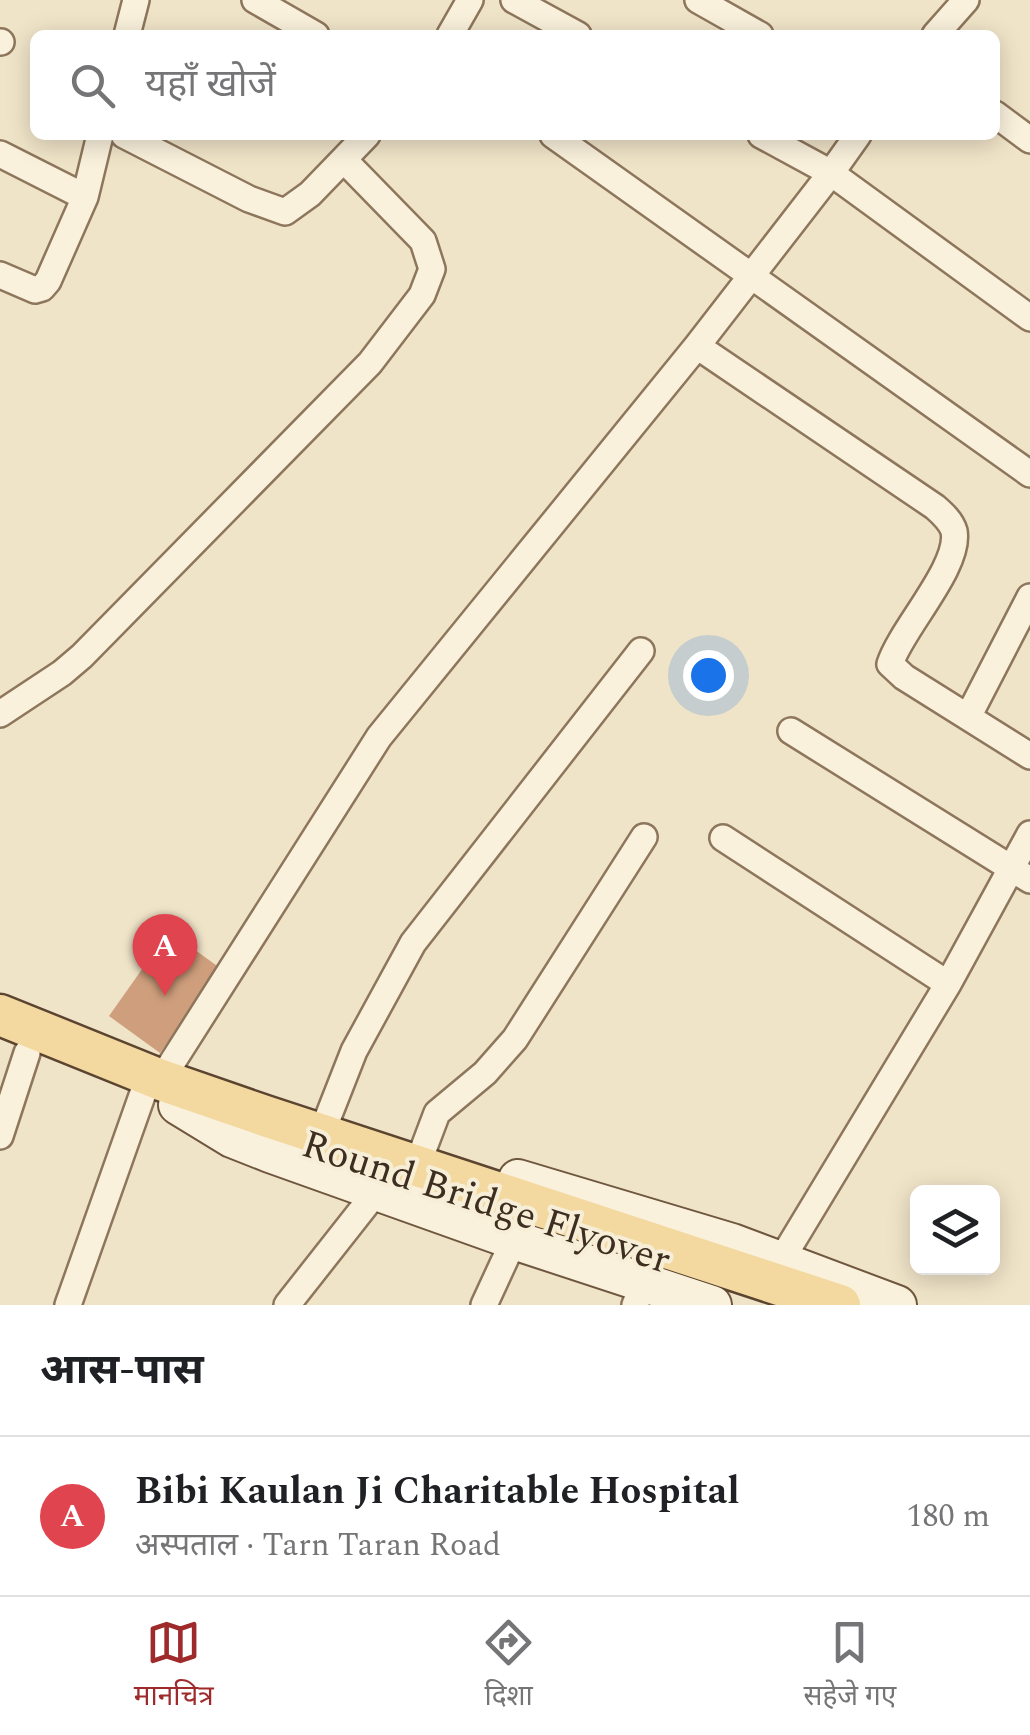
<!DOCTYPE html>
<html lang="hi">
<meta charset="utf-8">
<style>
body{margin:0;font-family:Spectral,"Noto Sans Devanagari",serif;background:#f6f6f6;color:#202124}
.controls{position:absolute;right:30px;bottom:30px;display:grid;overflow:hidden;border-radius:15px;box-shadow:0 5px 25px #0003}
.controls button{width:90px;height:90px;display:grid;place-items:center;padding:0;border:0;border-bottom:2px solid #e0e0e0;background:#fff;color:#202124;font:50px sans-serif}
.you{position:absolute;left:708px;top:675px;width:35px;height:35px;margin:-25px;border:8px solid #fff;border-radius:50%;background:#1a73e8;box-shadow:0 0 0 15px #1a73e833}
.badge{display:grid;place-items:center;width:65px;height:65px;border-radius:50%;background:#9e2a2b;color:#fff;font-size:32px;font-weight:700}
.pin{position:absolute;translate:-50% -82px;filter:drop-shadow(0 2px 5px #0008)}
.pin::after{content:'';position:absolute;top:52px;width:35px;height:30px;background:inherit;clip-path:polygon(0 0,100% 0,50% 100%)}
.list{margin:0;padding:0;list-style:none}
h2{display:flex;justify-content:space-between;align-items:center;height:130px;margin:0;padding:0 40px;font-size:42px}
h2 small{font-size:32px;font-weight:400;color:#757577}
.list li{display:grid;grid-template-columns:65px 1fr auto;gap:30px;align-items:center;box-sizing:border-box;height:160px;padding:0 40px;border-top:2px solid #e0e0e0}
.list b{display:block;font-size:38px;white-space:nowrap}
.list p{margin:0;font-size:32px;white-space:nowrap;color:#757577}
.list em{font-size:32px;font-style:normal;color:#757577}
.icon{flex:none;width:55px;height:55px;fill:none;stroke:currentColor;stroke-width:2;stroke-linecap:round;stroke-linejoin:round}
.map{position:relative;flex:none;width:1030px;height:1305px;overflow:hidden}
.search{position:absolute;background:#fff;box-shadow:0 5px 25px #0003;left:30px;right:30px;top:30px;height:110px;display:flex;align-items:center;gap:25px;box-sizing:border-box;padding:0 35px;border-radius:15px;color:#757577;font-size:38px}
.sheet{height:290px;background:#fff}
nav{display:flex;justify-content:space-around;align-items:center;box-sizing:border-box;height:140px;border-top:2px solid #e0e0e0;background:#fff;font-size:28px;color:#757577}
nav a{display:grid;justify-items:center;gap:5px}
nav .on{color:#9e2a2b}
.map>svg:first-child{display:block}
.building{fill:#cf9f7d}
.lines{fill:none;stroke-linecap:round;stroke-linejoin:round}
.street-casing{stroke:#8d765c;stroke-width:30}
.secondary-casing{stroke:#6f573f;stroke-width:42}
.primary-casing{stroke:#5b4430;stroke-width:45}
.street{stroke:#faf1dc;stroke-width:25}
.secondary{stroke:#faf1dc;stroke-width:38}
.primary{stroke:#f3d9a0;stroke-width:40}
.labels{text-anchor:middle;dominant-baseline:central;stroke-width:8;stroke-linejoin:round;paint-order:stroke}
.street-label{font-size:40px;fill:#3d2e20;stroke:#f7eed8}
</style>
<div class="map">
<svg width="1030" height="1305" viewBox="0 0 1030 1305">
<rect width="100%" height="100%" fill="#f0e4c8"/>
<path class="building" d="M169,931L220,968L160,1053L109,1016Z"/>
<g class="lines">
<g class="street-casing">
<path id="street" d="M255,0L316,35
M514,0L578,35
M698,0L760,35
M127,35L136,0
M450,35L470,0
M935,35L966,0
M0,42H1
M995,114L1030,140
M124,135L249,199L285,212L310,194L367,135
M553,135L1030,474
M761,135L831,173L858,135
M0,154L85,197
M0,275L35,290L42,288L48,281L85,197L100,135
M697,346L831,173L1030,318
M0,714L62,673L82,656L370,363L422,295L432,269L423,241L344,160
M968,717L1030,597
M791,731L1030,880
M723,838L948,984
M161,1080L379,737L697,346L935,507C943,514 951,521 954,531C961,566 901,629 890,664L904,677L1030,756
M321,1135L354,1051L413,943L641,651
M0,1136L27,1053
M423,1150L437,1113L485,1073L515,1039L644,837
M780,1262L948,984L1030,834
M68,1305L143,1093
M287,1305L376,1192
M484,1305L514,1240
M635,1305L644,1282"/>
</g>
<g class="secondary-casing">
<path id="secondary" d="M178,1105L232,1138L270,1153L514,1240L712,1305
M518,1179L732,1243L897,1305"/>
</g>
<g class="primary-casing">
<path id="primary" d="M0,1015L161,1080L265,1116L840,1305"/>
</g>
<use href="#street" class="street"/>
<use href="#secondary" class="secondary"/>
<use href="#primary" class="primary"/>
</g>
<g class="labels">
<g class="street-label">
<text transform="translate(486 1203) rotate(18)">Round Bridge Flyover</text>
</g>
</g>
</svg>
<div class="controls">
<button><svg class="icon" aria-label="layers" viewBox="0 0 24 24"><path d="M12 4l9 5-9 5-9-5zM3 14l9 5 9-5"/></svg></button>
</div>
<div class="you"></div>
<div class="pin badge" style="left:165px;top:996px;background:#e0444e">A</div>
<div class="search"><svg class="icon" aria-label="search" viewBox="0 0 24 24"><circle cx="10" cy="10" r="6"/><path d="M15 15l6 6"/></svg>यहाँ खोजें</div>
</div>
<section class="sheet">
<h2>आस-पास<small></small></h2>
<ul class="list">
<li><span class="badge" style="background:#e0444e">A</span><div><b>Bibi Kaulan Ji Charitable Hospital</b><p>अस्पताल · Tarn Taran Road</p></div><em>180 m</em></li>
</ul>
</section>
<nav>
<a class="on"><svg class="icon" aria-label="map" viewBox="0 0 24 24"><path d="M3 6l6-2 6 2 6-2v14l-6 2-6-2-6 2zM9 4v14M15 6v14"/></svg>मानचित्र</a>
<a><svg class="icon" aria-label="directions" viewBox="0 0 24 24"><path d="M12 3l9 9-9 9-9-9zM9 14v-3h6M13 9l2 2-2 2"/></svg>दिशा</a>
<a><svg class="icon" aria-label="saved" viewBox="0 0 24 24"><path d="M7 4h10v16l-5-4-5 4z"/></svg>सहेजे गए</a>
</nav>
